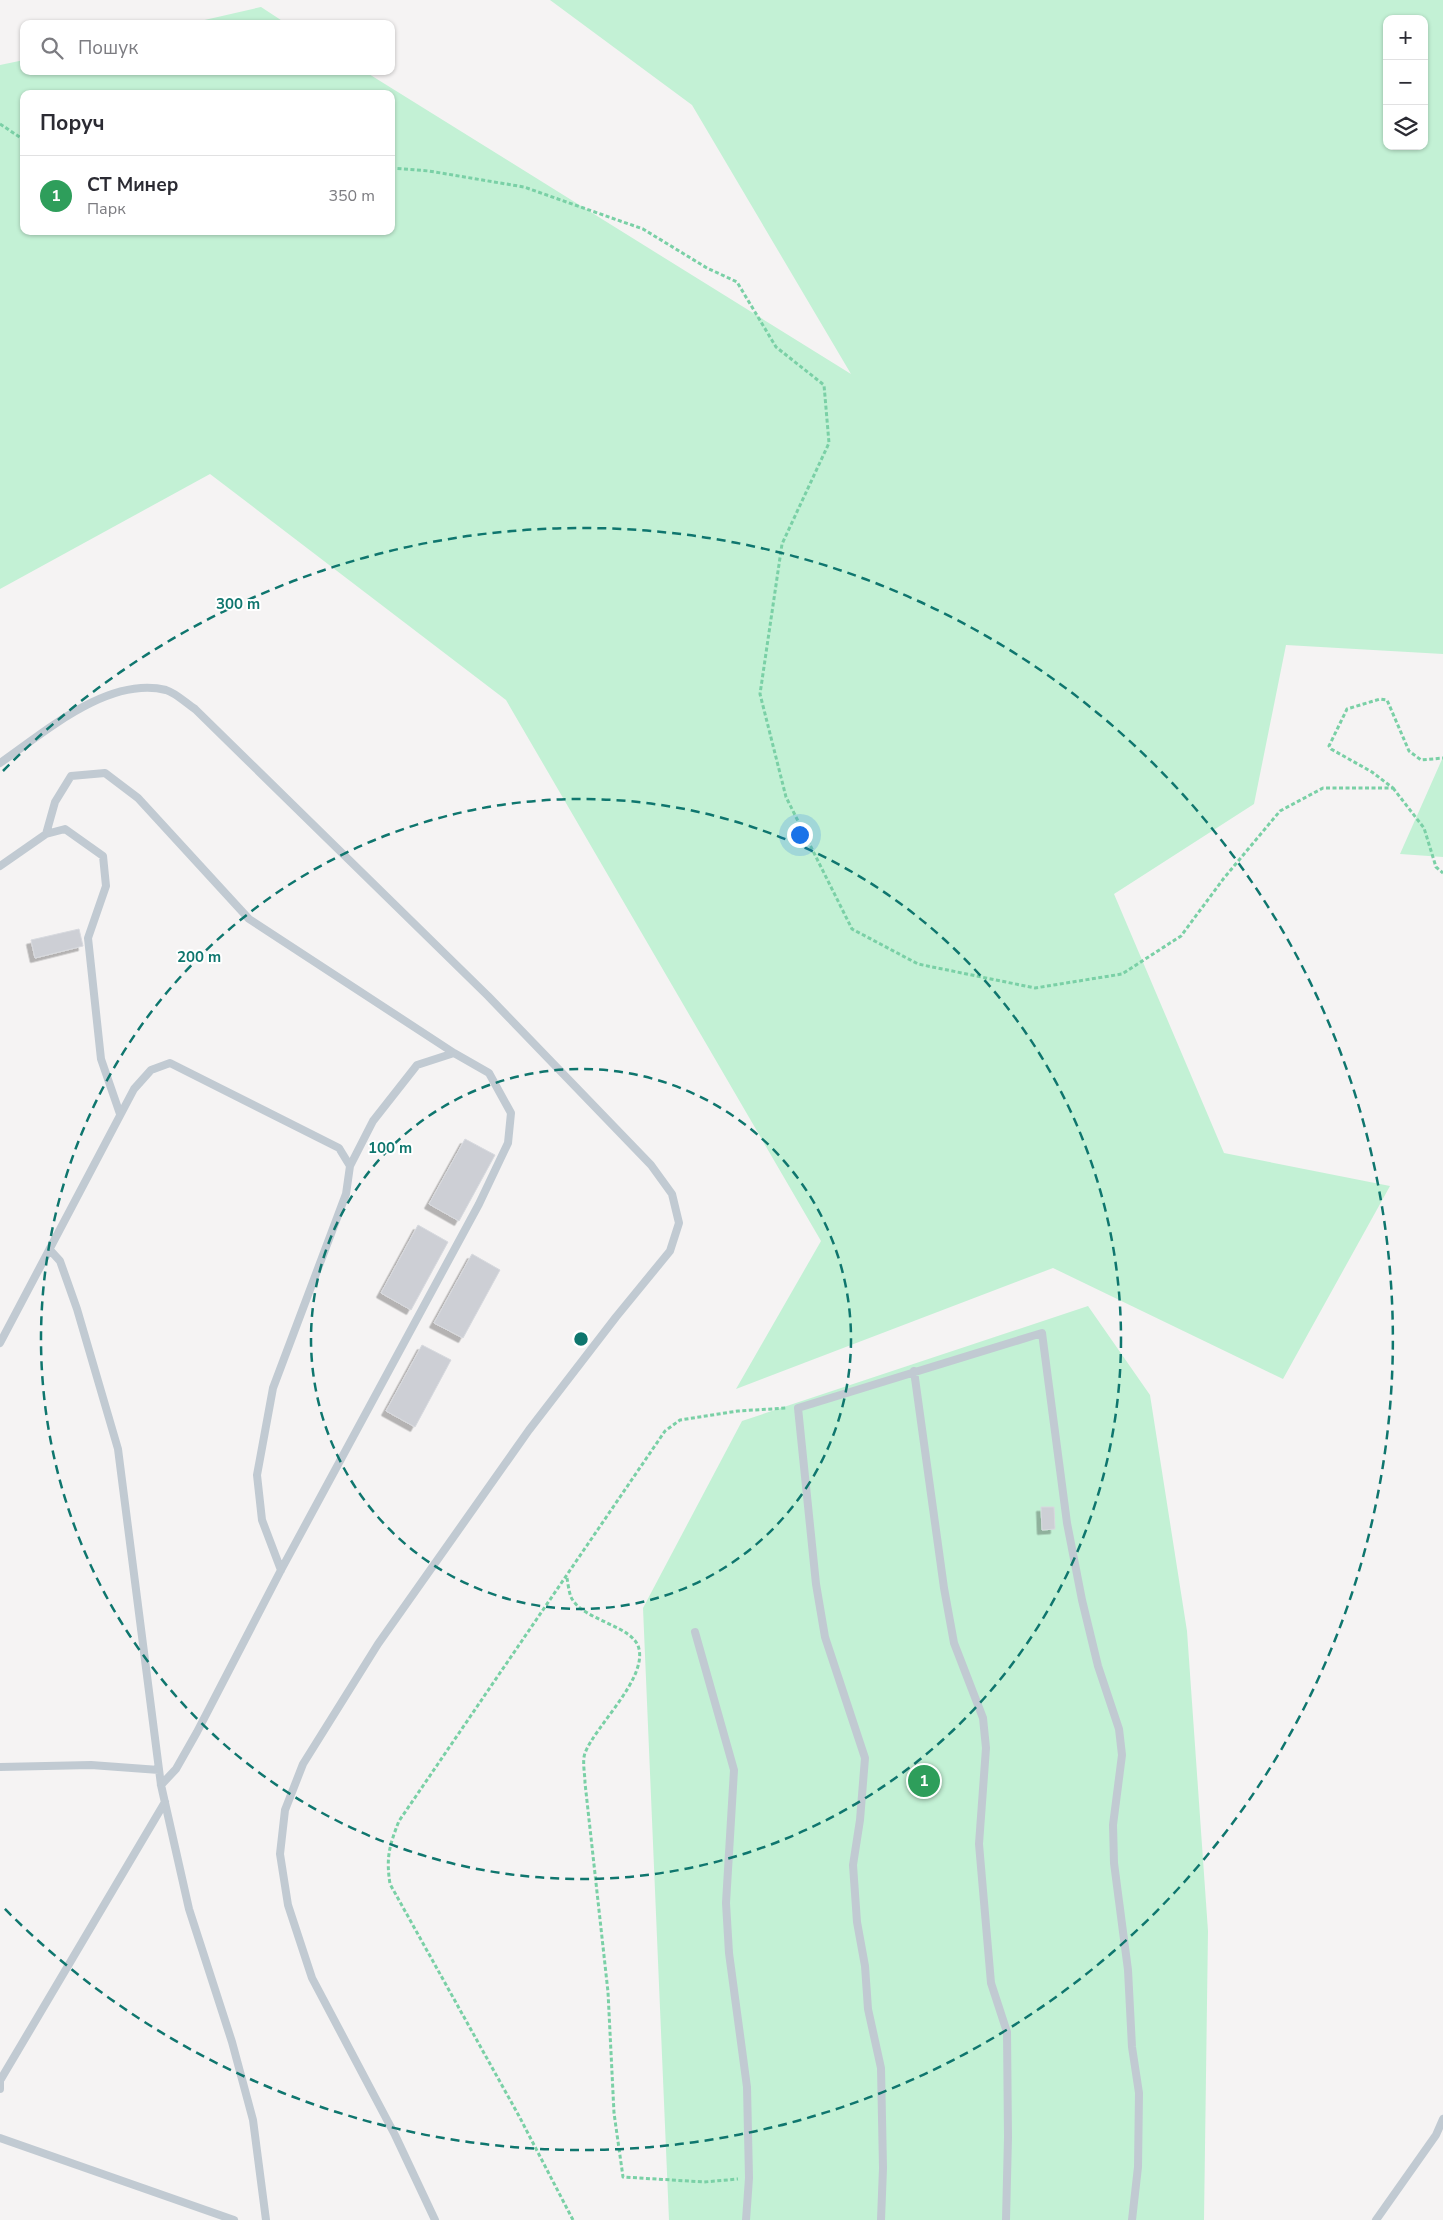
<!DOCTYPE html>
<html lang="uk">
<meta charset="utf-8">
<style>
body{margin:0;font-family:"Nunito Sans",sans-serif;background:#f7f7f7;color:#2b2b33}
.controls{position:absolute;right:15px;top:15px;display:grid;overflow:hidden;border-radius:10px;box-shadow:0 1px 4px #0004}
.controls button{width:45px;height:45px;display:grid;place-items:center;padding:0;border:0;border-bottom:1px solid #e1e1e2;background:#fff;color:#2b2b33;font:25px sans-serif}
.you{position:absolute;left:799px;top:834px;width:18px;height:18px;margin:-12px;border:4px solid #fff;border-radius:50%;background:#1a73e8;box-shadow:0 0 0 8px #1a73e833}
.badge{display:grid;place-items:center;width:32px;height:32px;border-radius:50%;background:#111827;color:#fff;font-size:16px;font-weight:700}
.pin{position:absolute;translate:-50% -50%;border:2px solid #fff;box-shadow:0 1px 5px #0006}
.list{margin:0;padding:0;list-style:none}
h2{display:flex;justify-content:space-between;align-items:center;height:65px;margin:0;padding:0 20px;font-size:21px}
h2 small{font-size:16px;font-weight:400;color:#7c7c81}
.list li{display:grid;grid-template-columns:32px 1fr auto;gap:15px;align-items:center;box-sizing:border-box;height:80px;padding:0 20px;border-top:1px solid #e1e1e2}
.list b{display:block;font-size:19px;white-space:nowrap}
.list p{margin:0;font-size:16px;white-space:nowrap;color:#7c7c81}
.list em{font-size:16px;font-style:normal;color:#7c7c81}
.icon{flex:none;width:28px;height:28px;fill:none;stroke:currentColor;stroke-width:2;stroke-linecap:round;stroke-linejoin:round}
.map{position:relative;flex:none;width:1443px;height:2220px;overflow:hidden}
.search{position:absolute;background:#fff;box-shadow:0 1px 4px #0004;left:20px;top:20px;width:375px;height:55px;display:flex;align-items:center;gap:12px;box-sizing:border-box;padding:0 18px;border-radius:10px;color:#7c7c81;font-size:19px}
.panel{position:absolute;background:#fff;box-shadow:0 1px 4px #0004;left:20px;top:90px;width:375px;height:145px;border-radius:10px}
.map>svg:first-child{display:block}
.green{fill:#c3f1d5;fill-rule:evenodd}
.building{fill:#cdcfd5;stroke:#d7d9de;filter:url(#shadow)}
.lines{fill:none;stroke-linecap:round;stroke-linejoin:round}
.path{stroke:#7ad0a6;stroke-width:3;stroke-dasharray:4 2.5;stroke-linecap:butt}
.service{stroke:#c1cad2;stroke-width:8}
.ring{fill:none;stroke:#0f766e;stroke-width:2.5;stroke-dasharray:9 6}
.centre{fill:#0f766e;stroke:#fff;stroke-width:2.5}
.ring-label{font-size:15px;text-anchor:middle;font-weight:bold;fill:#0f766e;stroke:#fff;stroke-width:4;stroke-linejoin:round;paint-order:stroke}
</style>
<div class="map">
<svg width="1443" height="2220" viewBox="0 0 1443 2220">
<defs>
<filter id="shadow"><feDropShadow dx="-4.5" dy="4.5" stdDeviation="0" flood-color="#0004"/></filter>
</defs>
<rect width="100%" height="100%" fill="#f5f3f3"/>
<path class="green" d="M550,0H1443V654L1286,645L1254,804L1114,894L1224,1153L1390,1186L1283,1379L1053,1268L736,1389L821,1241L506,700L210,474L0,589V65L24,60V71H364L851,374L692,105ZM1387,19H1424V146H1387ZM24,94H391V231H24Z
M261,7L287,24H187Z
M1443,757V857L1400,854Z
M1088,1306L1150,1395L1187,1631L1208,1931L1204,2220H669L643,1608L742,1421Z"/>
<path class="building" d="M79,929L83,946L35,958L31,940Z
M465,1139L495,1155L459,1221L429,1204Z
M418,1225L448,1242L411,1310L381,1293Z
M472,1254L500,1270L463,1338L434,1323Z
M422,1345L451,1360L415,1427L386,1411Z
M1041,1507H1054L1055,1529L1042,1530Z"/>
<g class="lines">
<path class="path" d="M0,124L24,140
M391,168L429,171L524,187L643,229L707,268L737,282L776,347L824,385L829,443L782,544L760,694L786,797L852,929L918,964L1035,988L1122,974L1181,936L1224,878L1280,811L1323,788H1393L1372,772L1331,749L1329,746L1347,709L1380,699L1387,700L1409,751L1421,760L1443,758
M1393,788L1424,828L1436,867L1443,873
M567,1578C568,1584 569,1592 571,1597C582,1621 634,1625 639,1649C646,1680 596,1725 585,1753C582,1761 585,1774 585,1783L608,1992L614,2113L623,2177L704,2182L738,2179
M573,2220L519,2116L390,1884C386,1858 389,1846 399,1821L665,1431L680,1420L738,1411L787,1408"/>
<path class="service" d="M0,763C45,732 108,676 166,690C176,693 187,704 195,709L488,996L651,1165L672,1194L679,1223L670,1251L616,1317L529,1430L378,1644L303,1764L285,1810L280,1854L288,1905L312,1978L395,2135L435,2220
M46,834L55,802L71,776L105,773L138,798L249,919L454,1053
M0,866L46,834L65,829L103,856L106,886L88,938L101,1059L120,1114
M50,1250L60,1261L77,1309L118,1449L161,1785L189,1909L232,2042L253,2120L266,2220
M0,1343L134,1089L151,1070L170,1063L339,1148L350,1166L346,1194L273,1388L257,1475L262,1520L281,1570
M914,1371L944,1588L954,1643L983,1718L986,1748L979,1844L991,1983L1007,2032L1008,2137L1006,2220
M695,1632L734,1770L726,1903L729,1953L747,2087L749,2178L746,2220
M0,1767L91,1765L159,1770
M161,1785L176,1769L197,1732L281,1570L479,1204L508,1143L511,1113L489,1073L454,1053L417,1065L373,1121L350,1166
M0,2077V2089
M1,2079L165,1802
M0,2138L234,2220
M881,2220L883,2168L881,2068L868,2009L865,1966L857,1922L853,1865L860,1820L865,1758L825,1637L816,1584L798,1408L1042,1333L1067,1523L1082,1600L1098,1666L1119,1729L1122,1755L1113,1825L1114,1863L1128,1970L1132,2047L1139,2093L1138,2167L1132,2220
M1376,2220L1436,2135L1443,2119"/>
</g>
<g class="ring">
<circle cx="581" cy="1339" r="270"/>
<circle cx="581" cy="1339" r="540"/>
<path d="M3 771A811 811 0 1 1 3 1907"/>
</g>
<circle cx="581" cy="1339" r="8" class="centre"/>
<g class="ring-label">
<text x="238" y="609">300 m</text>
<text x="199" y="962">200 m</text>
<text x="390" y="1153">100 m</text>
</g>
</svg>
<div class="controls">
<button>+</button>
<button>−</button>
<button><svg class="icon" aria-label="layers" viewBox="0 0 24 24"><path d="M12 4l9 5-9 5-9-5zM3 14l9 5 9-5"/></svg></button>
</div>
<div class="you"></div>
<div class="pin badge" style="left:924px;top:1781px;background:#2e9e5b">1</div>
<div class="search"><svg class="icon" aria-label="search" viewBox="0 0 24 24"><circle cx="10" cy="10" r="6"/><path d="M15 15l6 6"/></svg>Пошук</div>
<section class="panel">
<h2>Поруч<small></small></h2>
<ul class="list">
<li><span class="badge" style="background:#2e9e5b">1</span><div><b>СТ Минер</b><p>Парк</p></div><em>350 m</em></li>
</ul>
</section>
</div>
